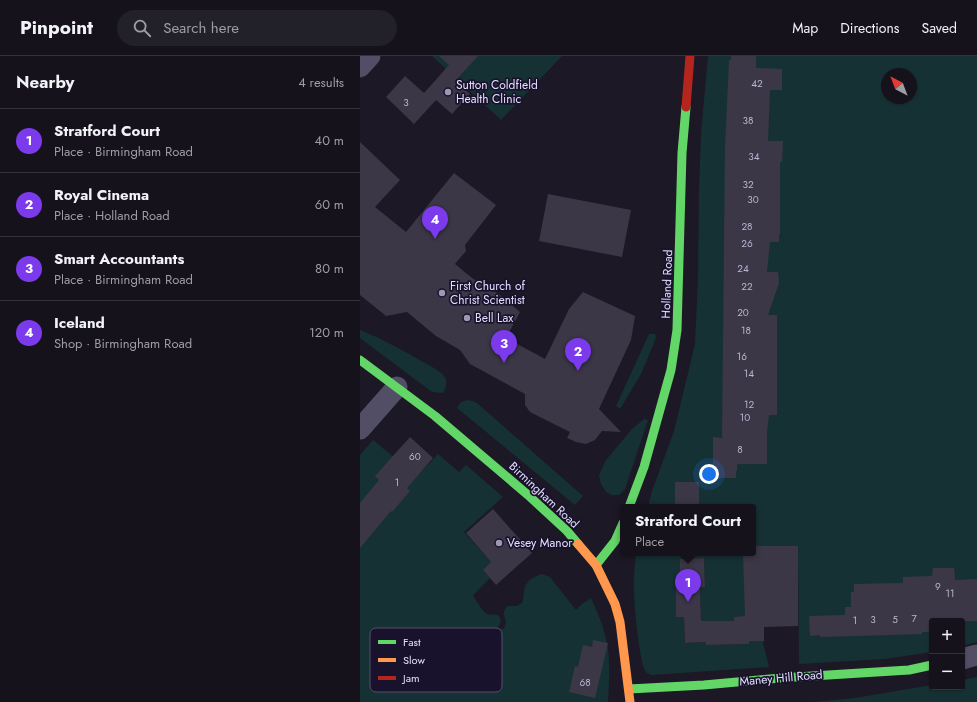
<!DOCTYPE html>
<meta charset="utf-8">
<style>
body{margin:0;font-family:Jost,sans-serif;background:#222029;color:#f1f3f6}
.controls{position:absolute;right:12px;bottom:12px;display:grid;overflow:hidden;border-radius:4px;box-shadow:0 1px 3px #0004}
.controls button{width:36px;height:36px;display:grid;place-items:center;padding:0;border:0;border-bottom:1px solid #34323b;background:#15121c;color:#f1f3f6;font:20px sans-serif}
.compass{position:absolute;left:521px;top:12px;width:36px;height:36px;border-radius:50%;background:#15121c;box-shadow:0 1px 3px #0004;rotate:318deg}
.you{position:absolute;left:349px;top:418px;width:14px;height:14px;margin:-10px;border:3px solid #fff;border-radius:50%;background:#1a73e8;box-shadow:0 0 0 6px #1a73e833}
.badge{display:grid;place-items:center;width:26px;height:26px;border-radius:50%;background:#7c3aed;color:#fff;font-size:13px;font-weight:700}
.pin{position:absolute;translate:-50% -33px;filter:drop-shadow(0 1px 2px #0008)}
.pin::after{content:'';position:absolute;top:21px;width:14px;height:12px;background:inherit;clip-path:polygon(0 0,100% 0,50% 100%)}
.popup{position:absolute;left:260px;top:448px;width:136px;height:52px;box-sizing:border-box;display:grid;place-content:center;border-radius:4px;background:#15121c;filter:drop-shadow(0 1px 3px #0005);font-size:13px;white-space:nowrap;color:#9d9ea3}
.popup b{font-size:15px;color:#f1f3f6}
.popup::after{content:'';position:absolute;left:50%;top:100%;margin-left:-8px;border:8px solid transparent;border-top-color:#15121c}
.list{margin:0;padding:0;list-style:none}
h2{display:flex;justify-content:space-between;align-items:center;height:52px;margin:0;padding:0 16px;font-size:17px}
h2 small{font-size:13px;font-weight:400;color:#9d9ea3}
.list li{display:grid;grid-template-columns:26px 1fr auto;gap:12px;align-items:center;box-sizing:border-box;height:64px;padding:0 16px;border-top:1px solid #34323b}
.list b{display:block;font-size:15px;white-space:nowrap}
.list p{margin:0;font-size:13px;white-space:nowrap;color:#9d9ea3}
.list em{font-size:13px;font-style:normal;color:#9d9ea3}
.icon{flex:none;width:22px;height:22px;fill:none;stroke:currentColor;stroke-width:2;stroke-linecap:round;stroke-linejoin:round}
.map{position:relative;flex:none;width:617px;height:646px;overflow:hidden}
header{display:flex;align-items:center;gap:24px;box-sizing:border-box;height:56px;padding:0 20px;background:#15121c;border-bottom:1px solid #34323b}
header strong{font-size:19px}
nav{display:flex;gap:22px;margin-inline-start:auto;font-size:14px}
.search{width:280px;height:36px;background:#222029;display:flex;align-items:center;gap:10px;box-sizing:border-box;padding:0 14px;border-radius:22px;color:#9d9ea3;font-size:15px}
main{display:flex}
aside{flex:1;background:#15121c}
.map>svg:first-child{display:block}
.green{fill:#163134;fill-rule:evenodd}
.building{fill:#3b3747}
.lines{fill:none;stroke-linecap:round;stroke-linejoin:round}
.street{stroke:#514e66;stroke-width:21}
.fast{stroke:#63d668;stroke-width:9}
.slow{stroke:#ff974d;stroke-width:9}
.jam{stroke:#b3261e;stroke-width:9}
.poi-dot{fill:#9e99b2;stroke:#19122c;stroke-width:1.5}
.labels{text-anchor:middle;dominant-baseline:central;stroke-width:3.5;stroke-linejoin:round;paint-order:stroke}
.number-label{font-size:10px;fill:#bab4d0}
.poi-label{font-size:12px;fill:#e4defe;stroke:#19122c;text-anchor:start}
.street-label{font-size:12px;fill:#e4defe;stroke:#19122c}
.key{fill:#19122c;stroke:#564f6b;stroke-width:1}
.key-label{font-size:11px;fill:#e4defe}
</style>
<header>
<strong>Pinpoint</strong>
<div class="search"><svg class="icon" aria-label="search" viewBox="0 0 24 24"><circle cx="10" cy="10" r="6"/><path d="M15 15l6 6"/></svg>Search here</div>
<nav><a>Map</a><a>Directions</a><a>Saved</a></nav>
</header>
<main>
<aside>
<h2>Nearby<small>4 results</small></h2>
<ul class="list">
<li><span class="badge">1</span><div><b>Stratford Court</b><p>Place · Birmingham Road</p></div><em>40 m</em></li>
<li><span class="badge">2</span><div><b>Royal Cinema</b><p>Place · Holland Road</p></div><em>60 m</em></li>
<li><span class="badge">3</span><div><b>Smart Accountants</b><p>Place · Birmingham Road</p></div><em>80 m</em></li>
<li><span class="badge">4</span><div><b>Iceland</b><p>Shop · Birmingham Road</p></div><em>120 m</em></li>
</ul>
</aside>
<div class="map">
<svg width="617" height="646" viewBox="0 0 617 646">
<rect width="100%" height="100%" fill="#1c1826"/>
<path class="green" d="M72,0H202L141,64Z
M348,0H617V586L602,590V565H572V596L525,603L439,608L438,490H393V451H288L292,435L314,375L335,288L338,223L339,135L341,77ZM527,18H551V42H527Z
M0,274C22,283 43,294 63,306C70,310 79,314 84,320C88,325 86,332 83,337L72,336L0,282Z
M289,278H295L296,282L281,318L260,353L256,350Z
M106,344L113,345L117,347L223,440L215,449L97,352L100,347Z
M284,363L288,364L265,433L259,439H252L246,436L241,428L239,419L246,404L272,373Z
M13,384L57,420L78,398L99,416L106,409L143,441L104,476L131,506L123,514L130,522L113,539C116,544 122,555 127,558C130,560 134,557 139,560L141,565L138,572L144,573C144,572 146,567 146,566C145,558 141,560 147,550H156L162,547C164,543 163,540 164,535C166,524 173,521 182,518L190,521L216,554L222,548L231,542C237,555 243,569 246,583C251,603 249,625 248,646H0V399Z
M276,497H383L404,560L374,561V565H341L340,531H345L344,502L320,503V531H316V561H324L325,587L346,586V589L389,588V585H404L403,587L409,611L292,619C291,619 287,617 286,616C280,610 274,549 274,537C273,524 275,510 276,497Z
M617,621V646H452L495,642L572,629V631H602V624Z"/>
<path class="building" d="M79,0H118L95,25L110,38L92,58L76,44L54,68L26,41L45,20L64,37L89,9Z
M371,0H396V12L422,13V34H410L408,85H423L422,106H420V178H419V186H410L407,216H418L419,227L408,259H417V359H409L407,376V408H377V415H376V422H353V381L362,382L365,92L369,4H371Z
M0,86L40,124L15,151L46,176L94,117L136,149L105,189L106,195L95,208L112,222L139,238L160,256L146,282L185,303L209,253L223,236L275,260L271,284L239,353L261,376L242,375L235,384L226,388L216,386L207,382L210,376L170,356L165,349V338L110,308L100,294L76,280L47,256L26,260L0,239Z
M188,138L271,154L262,201L179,185Z
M50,381L73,402L47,432L50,435L32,456L31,455L0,492V447L19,424L15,420Z
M315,426H339V451H315Z
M133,453L172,497L136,529L123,514L131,506L106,477Z
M393,490H438V570L404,571V585H389V588L346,589V586L325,587L324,561H316V531H320V503L344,502L345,531H340L341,565H374V561L385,560L383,497H393Z
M573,512H594L595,524L617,523V565H572V576H562V578L460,581V579L450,580L449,560L485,559V551H491V536H494V528L543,527V521L572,520Z
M233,584L248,587L235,642L209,636L215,610L218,611L223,589L232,591Z"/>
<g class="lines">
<path class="street" d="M0,11L10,0
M0,373L37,331
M602,603L617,599"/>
<path class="fast" d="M0,304L75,360L168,439L207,475L218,488
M269,451L284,411L311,314L317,274L322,97L326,51
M236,509L255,485L263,467
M269,633L344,629L420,622L549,614L572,609"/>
<path class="slow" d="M218,488L236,509L255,548L260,566L270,646"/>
<path class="jam" d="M326,51L330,0"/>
</g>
<g class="poi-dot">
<circle cx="88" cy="36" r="4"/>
<circle cx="82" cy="237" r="4"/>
<circle cx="107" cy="262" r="4"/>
<circle cx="139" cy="487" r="4"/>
</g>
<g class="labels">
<g class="number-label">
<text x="397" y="27">42</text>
<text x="46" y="46">3</text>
<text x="388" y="64">38</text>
<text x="394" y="100">34</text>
<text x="388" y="128">32</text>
<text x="393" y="143">30</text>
<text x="387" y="170">28</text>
<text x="387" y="187">26</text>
<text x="383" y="212">24</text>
<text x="387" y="230">22</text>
<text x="383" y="256">20</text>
<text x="386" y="274">18</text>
<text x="382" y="300">16</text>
<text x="389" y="317">14</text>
<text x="389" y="348">12</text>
<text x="385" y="361">10</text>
<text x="380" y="393">8</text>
<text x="55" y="400">60</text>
<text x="37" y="426">1</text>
<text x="578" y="530">9</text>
<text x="590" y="537">11</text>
<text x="554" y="562">7</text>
<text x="513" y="563">3</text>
<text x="535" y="563">5</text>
<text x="495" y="564">1</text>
<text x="225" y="626">68</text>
</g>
<g class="poi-label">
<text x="96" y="29">Sutton Coldfield<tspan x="96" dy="14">Health Clinic</tspan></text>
<text x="90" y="230">First Church of<tspan x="90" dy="14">Christ Scientist</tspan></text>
<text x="115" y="262">Bell Lax</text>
<text x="147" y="487">Vesey Manor</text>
</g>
<g class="street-label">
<text transform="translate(307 228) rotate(-88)">Holland Road</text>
<text transform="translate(184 439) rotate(43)">Birmingham Road</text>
<text transform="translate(421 622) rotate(-5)">Maney Hill Road</text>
</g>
</g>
<rect x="10" y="572" width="132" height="64" rx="6" class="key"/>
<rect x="18" y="584" width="18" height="4" fill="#63d668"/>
<rect x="18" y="602" width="18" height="4" fill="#ff974d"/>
<rect x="18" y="620" width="18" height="4" fill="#b3261e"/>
<g class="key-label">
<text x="43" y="590">Fast</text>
<text x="43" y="608">Slow</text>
<text x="43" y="626">Jam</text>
</g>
</svg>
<div class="controls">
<button>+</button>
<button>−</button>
</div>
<svg class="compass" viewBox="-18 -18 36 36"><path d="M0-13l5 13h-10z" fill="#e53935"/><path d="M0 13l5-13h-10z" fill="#9d9ea3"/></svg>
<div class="you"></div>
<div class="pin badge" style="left:328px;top:546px">1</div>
<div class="popup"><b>Stratford Court</b>Place</div>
<div class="pin badge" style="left:218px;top:315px">2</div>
<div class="pin badge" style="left:144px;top:307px">3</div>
<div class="pin badge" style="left:75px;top:183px">4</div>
</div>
</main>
